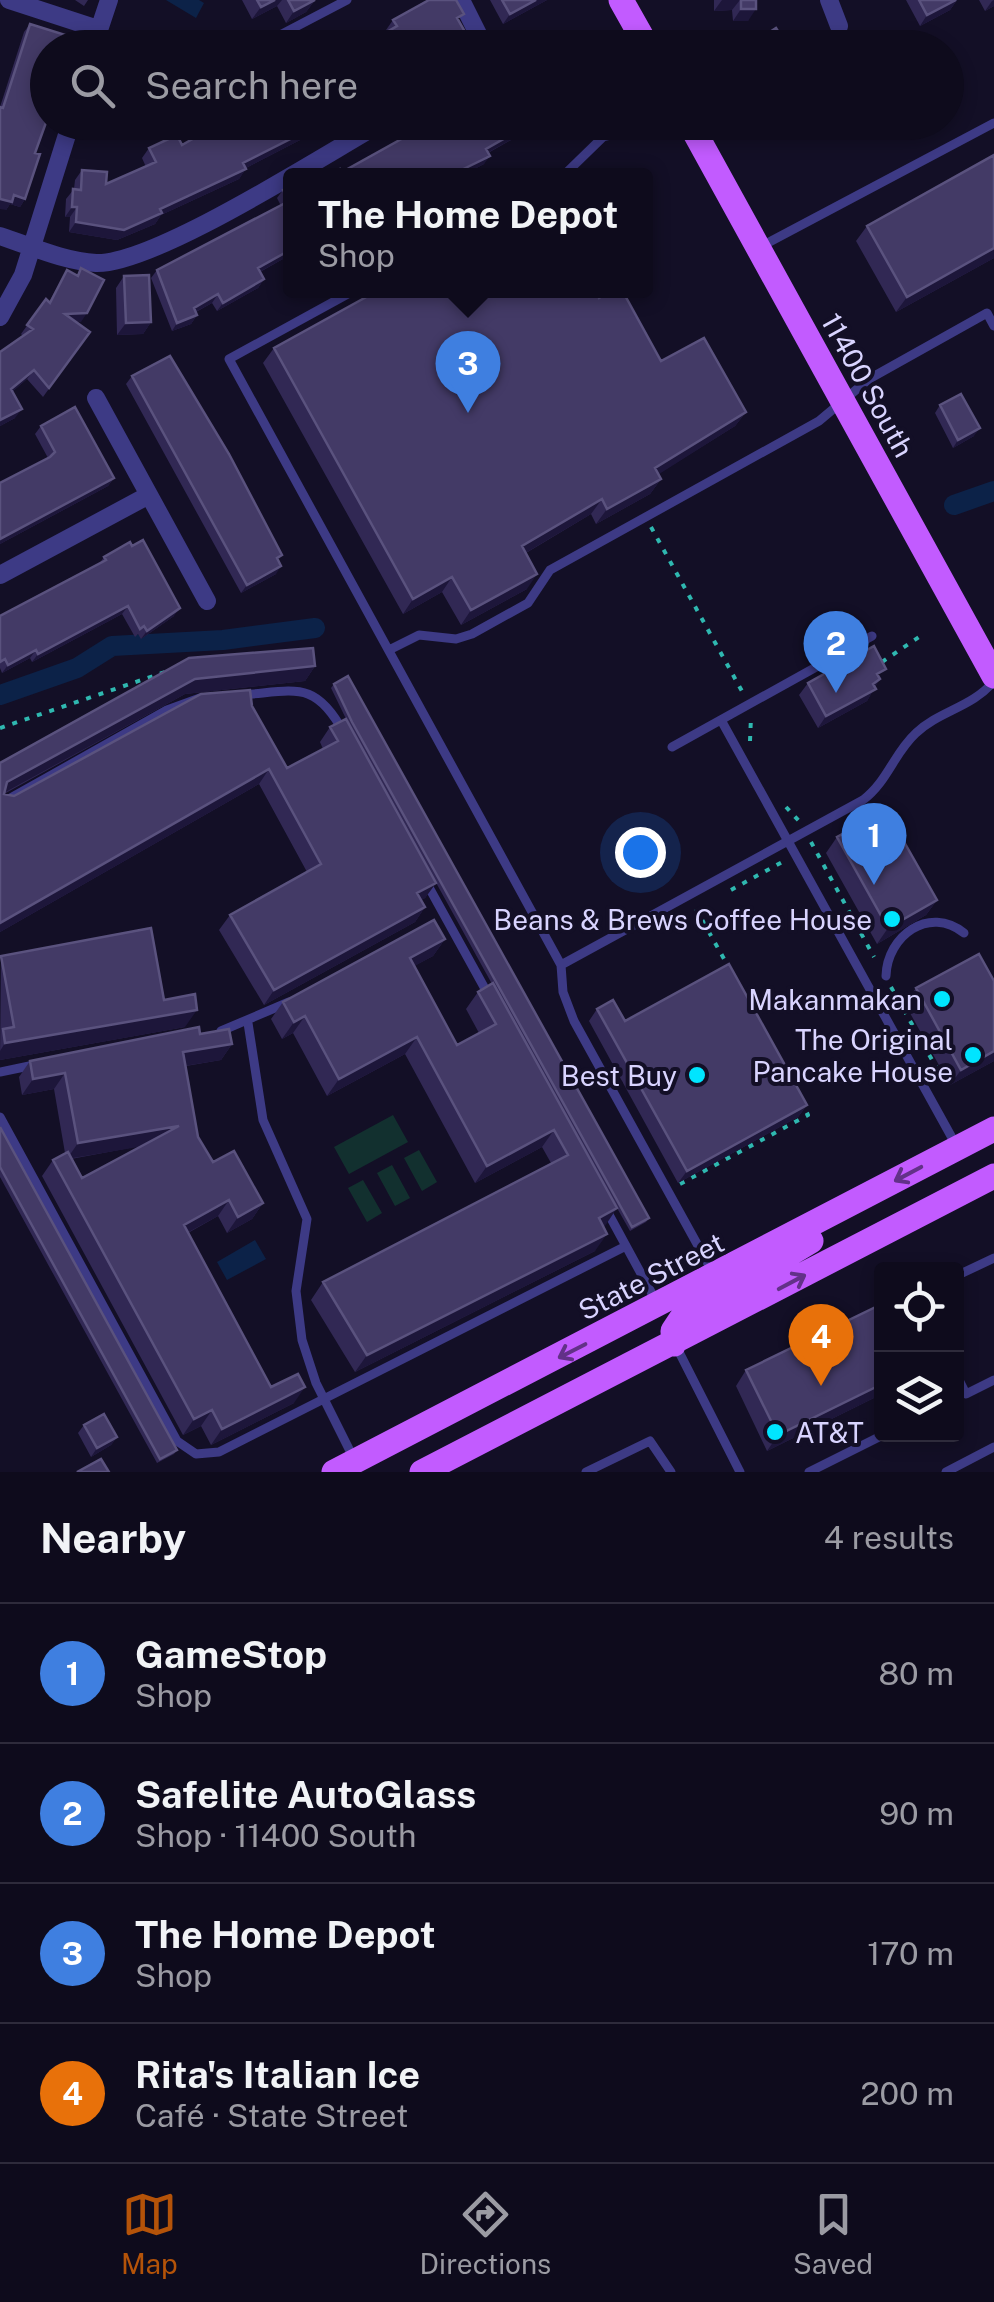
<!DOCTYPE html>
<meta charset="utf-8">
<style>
body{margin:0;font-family:"Public Sans",sans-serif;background:#171425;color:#f1f3f6}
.controls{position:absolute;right:30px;bottom:30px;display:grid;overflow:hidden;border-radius:10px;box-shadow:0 5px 15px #0003}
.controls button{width:90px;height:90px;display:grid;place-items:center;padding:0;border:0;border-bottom:2px solid #2e2b3b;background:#0e0b1c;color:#f1f3f6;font:50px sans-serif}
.you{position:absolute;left:640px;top:852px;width:35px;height:35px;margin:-25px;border:8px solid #fff;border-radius:50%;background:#1a73e8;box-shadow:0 0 0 15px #1a73e833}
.badge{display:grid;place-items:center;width:65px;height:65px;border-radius:50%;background:#b45309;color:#fff;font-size:32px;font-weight:700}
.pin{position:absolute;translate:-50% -82px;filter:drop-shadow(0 2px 5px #0008)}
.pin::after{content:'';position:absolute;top:52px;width:35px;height:30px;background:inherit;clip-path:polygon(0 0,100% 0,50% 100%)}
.popup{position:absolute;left:283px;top:168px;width:370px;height:130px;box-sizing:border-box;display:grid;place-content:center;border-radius:10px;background:#0e0b1c;filter:drop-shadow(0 2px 8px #0005);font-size:32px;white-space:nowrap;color:#9b9ba3}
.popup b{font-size:38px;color:#f1f3f6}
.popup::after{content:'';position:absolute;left:50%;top:100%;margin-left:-20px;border:20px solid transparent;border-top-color:#0e0b1c}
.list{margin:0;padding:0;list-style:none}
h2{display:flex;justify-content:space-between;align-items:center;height:130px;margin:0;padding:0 40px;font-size:42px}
h2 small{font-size:32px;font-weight:400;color:#9b9ba3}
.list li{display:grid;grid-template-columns:65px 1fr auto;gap:30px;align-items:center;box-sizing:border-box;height:140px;padding:0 40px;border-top:2px solid #2e2b3b}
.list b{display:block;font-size:38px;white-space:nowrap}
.list p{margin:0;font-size:32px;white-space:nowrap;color:#9b9ba3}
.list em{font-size:32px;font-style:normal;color:#9b9ba3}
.icon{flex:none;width:55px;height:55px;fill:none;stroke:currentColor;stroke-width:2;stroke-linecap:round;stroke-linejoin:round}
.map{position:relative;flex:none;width:994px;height:1472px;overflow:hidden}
.search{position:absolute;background:#0e0b1c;box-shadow:0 5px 15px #0003;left:30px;right:30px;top:30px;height:110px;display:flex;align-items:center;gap:25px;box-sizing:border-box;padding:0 35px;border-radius:55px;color:#9b9ba3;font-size:38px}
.sheet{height:690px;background:#0e0b1c}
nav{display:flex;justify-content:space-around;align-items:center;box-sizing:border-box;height:140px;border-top:2px solid #2e2b3b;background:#0e0b1c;font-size:28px;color:#9b9ba3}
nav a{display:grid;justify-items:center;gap:5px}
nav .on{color:#b45309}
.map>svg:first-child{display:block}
.green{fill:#12302f}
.water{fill:#0c2248}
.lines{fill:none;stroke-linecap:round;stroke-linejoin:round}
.canal{stroke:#0c2248;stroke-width:20}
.path{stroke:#2fb8b0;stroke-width:4;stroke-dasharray:5 8;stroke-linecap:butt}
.lane{stroke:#3d3a85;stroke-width:9}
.street{stroke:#3d3a85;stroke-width:18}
.primary{stroke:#c25bff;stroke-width:25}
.wall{fill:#312854;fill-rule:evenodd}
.shaded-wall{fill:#1d163a}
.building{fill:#433a66;stroke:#5a527e;stroke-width:2.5}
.oneway{stroke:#623188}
.poi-dot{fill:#00e5ff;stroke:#130f26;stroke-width:4}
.labels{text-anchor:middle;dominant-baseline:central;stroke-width:8;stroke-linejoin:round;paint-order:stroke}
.street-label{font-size:28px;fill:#d9d4ff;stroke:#130f26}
.poi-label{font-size:28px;fill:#d9d4ff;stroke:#130f26;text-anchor:end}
</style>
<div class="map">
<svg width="994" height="1472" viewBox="0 0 994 1472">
<rect width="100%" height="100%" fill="#130f26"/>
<path class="green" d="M393,1115L408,1142L349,1174L334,1147Z
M419,1150L437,1182L422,1191L404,1158Z
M392,1165L410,1198L395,1206L377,1173Z
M363,1180L382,1213L367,1222L348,1188Z"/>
<path class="water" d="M166,0H199L204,3L196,18Z
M255,1240L266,1259L227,1280L217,1262Z"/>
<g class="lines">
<path class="canal" d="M954,505L994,491
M0,695L77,668L112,646L223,640L315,628"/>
<path class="path" d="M651,527L743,693
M882,662L925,633
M0,728L171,670
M750,741L751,717
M786,807L799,821
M811,842L874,957
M731,890L784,861
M696,909L728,966
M891,987L945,1083
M680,1184L808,1115L804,1106"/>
<path class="lane" d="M261,45L347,0
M564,175L603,137L664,122
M760,247L994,123
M355,290L229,359L561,965L563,992L574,1021L712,1271
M389,650L419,635L456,639L472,634L528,603L550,570L819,421L869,379L987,313L994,326
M241,695C295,691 315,679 344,733
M721,720L956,1145
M672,747L872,636
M0,804L167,710L200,698
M426,882L489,996
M561,965L863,800C888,781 894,753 916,733C939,711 973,707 994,681
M886,976C887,936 929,905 964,933
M248,1023L263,1120L307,1219L296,1291L302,1340L316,1383L354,1459
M221,1031L289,1002
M0,1072L34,1065
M0,1117L177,1441L196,1454L219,1452L626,1246
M607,1211L657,1303
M956,1276L994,1258
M676,1346L740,1472
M956,1374L966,1394L994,1380
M586,1472L650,1441L671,1472
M809,1472L885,1434
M946,1472L994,1447"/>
<path class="street" d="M9,0L98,29
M461,0L485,48
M829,0L839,26
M93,48L109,0
M0,236C31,246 63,261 96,263C154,265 324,155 383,122
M0,317L23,275L71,122
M96,398L207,601
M0,575L149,495"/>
<path class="primary" d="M621,0L648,48
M689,122L994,676
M674,1344L673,1331L681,1319L811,1241
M334,1472L994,1129
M422,1472L994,1176"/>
</g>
<path class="wall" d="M75,0H88L84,6Z
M242,0H315L306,12L286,23L277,6L252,19Z
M490,0H547L503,24Z
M714,0H756L748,21H733L732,10L714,11Z
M906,0H957L950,10L920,26Z
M979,0H994V6L985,11Z
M393,20L459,21L387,32L386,30Z
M30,24L35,153L25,199L20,207L10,204L6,210L0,107L24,32Z
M220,122H320L311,127L304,138L246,168L239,179L161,215L155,224L117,240L69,232L70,217H65L66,199L74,189L75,180L82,170L106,184L146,167L142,158L149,148L182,145Z
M432,122H561L540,136L534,127L488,153L484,164L461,176H328L342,172Z
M803,122H862V127L854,138L805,136Z
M994,155V258L896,312L856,241L867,226Z
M290,186V255L260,272L264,279L258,288L217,311L212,303L196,312L197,315L191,324L172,331L151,278L157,270L281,206L277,198L283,190Z
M81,268V322H77L90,332L43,397L27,379L13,391L15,418L0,426V352L23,336L21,334L46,299L49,302L67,270L77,275Z
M124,276L151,322L143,334L117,335L116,288Z
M599,298L661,361L746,412L735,426L658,474L661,479L650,494L596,524L591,514L526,553L527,589L461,625L442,592L403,614L263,363L274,348Z
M132,376L282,555L278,560L276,574L241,593L126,384Z
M940,405L974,436L953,448L935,413Z
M41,426L114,478L108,486L0,544V483L48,458L35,434Z
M104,557L174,616L141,639L138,634L135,637L122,614L32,662L30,658L2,673L0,668V616L99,564Z
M189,658L315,666L305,681L185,694L4,794L14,796L252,706L287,768L323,749L320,742L330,727L348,723L331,688L334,684L649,1218L646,1222L630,1231L617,1208L603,1226L595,1251L355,1372L311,1300L323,1282L551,1163L542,1147L475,1183L405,1054L327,1096L293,1033L282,1039L271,1019L283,1002L445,939L433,956L414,966L457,1045L479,1033L466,1009L478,992L492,984L366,756L436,883L425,898L421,900L425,907L415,922L264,1005L219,930L230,915L307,872L259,784L0,932V763Z
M880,678L867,701L818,728L799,695L808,683Z
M837,837L937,900L926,915L877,944L826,853Z
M1,956L164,1000L185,1027L0,1060Z
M916,988L994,1061L950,1085L905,1004Z
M597,1009L807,1105L798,1117L678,1183L589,1021Z
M200,1034L232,1044L221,1060L186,1066L198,1137L213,1162L263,1203L252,1219L227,1233L218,1216L188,1233L271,1387L294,1403L211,1445L201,1426L183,1435L42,1176L53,1160L65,1153L54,1089L22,1095L19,1077L30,1061ZM140,1146L82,1178L71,1159Z
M0,1127L177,1450L174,1454L157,1463L0,1177Z
M882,1304V1394L767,1451L736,1386L746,1370Z
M84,1425L117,1437L111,1445L91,1457L78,1433Z"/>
<path class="shaded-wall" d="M275,0H282L277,6L252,19L261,7Z
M315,0L306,12L286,23L294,11Z
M536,0H547L503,24L510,14Z
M722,0H740L732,10L714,11Z
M957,0L950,10L920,26L927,15Z
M994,0V6L985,11L992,1Z
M741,9H756L748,21H733Z
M468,37L461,48H449Z
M533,122H537L534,127L480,157L486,149Z
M555,122H561L540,136L546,128Z
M813,124L862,127L854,138L805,136Z
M312,128L304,138L236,173L243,163Z
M490,156L484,164L461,176H449Z
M246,169L239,179L161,215L155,224L117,240L69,232L76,222L160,209Z
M14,195L25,199L20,207L10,204L6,210L0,209V199Z
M72,207H77L70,217H65Z
M994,248V258L896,312L907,297Z
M290,250V255L252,276L258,268Z
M264,279L258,288L217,311L223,303Z
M218,294L212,303L188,316L194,308Z
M87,313L81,322L59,323L65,314Z
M197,315L191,324L172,331L177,323Z
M151,322L143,334L117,335L126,323Z
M34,370L27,379L5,398L11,389Z
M22,409L15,418L0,426V420Z
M746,412L735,426L645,483L655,468Z
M980,428L974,436L953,448L958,440Z
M114,478L108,486L0,544V539Z
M661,479L650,494L596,524L607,509Z
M602,499L591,514L512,561L522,546Z
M281,566L276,574L241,593L247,585Z
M537,574L527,589L461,625L471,610Z
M452,577L442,592L403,614L413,599Z
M128,606L122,614L32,662L38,654Z
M180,608L174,616L141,639L147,631Z
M36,650L30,658L2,673L8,665Z
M315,666L305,681L185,694L0,795L7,782L195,679Z
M880,679L867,701L818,728L826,716Z
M269,769L259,784L0,932V923Z
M436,883L425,898L407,908L417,893Z
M937,900L926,915L877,944L888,928Z
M425,907L415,922L264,1005L274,990Z
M445,939L433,956L398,975L410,958Z
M197,1010L185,1027L0,1060V1051L5,1043Z
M305,1016L293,1033L282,1039L294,1022Z
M417,1037L405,1054L327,1096L339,1079Z
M232,1044L221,1060L172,1068L183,1052Z
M994,1051V1061L950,1085L961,1070Z
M65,1073L54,1089L22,1095L33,1079Z
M807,1105L798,1117L678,1183L687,1171Z
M179,1126L168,1142L67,1159L78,1143Z
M554,1130L542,1147L475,1183L487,1166Z
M229,1200L218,1216L172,1241L184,1225Z
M263,1203L252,1219L227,1233L238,1217Z
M617,1208L605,1226L587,1235L599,1218Z
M607,1234L595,1251L355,1372L367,1355Z
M882,1384V1394L767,1451L778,1435Z
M305,1387L294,1403L211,1445L222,1429Z
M212,1410L201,1426L183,1435L194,1419Z
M117,1437L111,1445L91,1457L97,1448Z"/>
<path class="building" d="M257,0H275L261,7Z
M288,0H315L294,11Z
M429,0H456L464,14L457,18L468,37L449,48H359L397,26L393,20Z
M502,0H536L510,14Z
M741,0H756V9H741Z
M919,0H956L927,15Z
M30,24L75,38L72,48H48V117L35,153L40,154L25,199L14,195L12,202L0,199V107L3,108Z
M776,28L788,47L746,48V47Z
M222,122H308L312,128L243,163L246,169L160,209L162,213L124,230L76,222L77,207H72L73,189L81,190L82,170L107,172L106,184L156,162L149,148L177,135L182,145Z
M432,122H533L486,149L490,156L449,176H328L340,169L342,172Z
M543,122H555L546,128Z
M813,122H862V127L813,124Z
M994,155V248L907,297L867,226Z
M290,186V250L258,268L264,279L223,303L218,294L194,308L197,315L177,323L157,270L289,201L283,190Z
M81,268L104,280L87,313L65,314L90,332L49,388L34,370L11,389L22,409L0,420V352L33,329L27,325L46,299L50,303L67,270L78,276Z
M149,275L151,322L126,323L124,276Z
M379,290H595L599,298L612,290H622L661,361L704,338L746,412L655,468L661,479L607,509L602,499L522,546L537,574L471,610L452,577L413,599L274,348Z
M170,356L229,454L282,555L277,558L281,566L247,585L132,376Z
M961,394L980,428L958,440L940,405Z
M75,407L114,478L0,539V483L50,457L55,452L41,426Z
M143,540L180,608L147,631L144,626L140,629L128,606L38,654L36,650L8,665L5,659L0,662V616L106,560L104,557L130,542L132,546Z
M874,646L886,669L877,674L880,679L873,684L876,689L826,716L808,683Z
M313,648L315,666L195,679L7,782L4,794L14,796L201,694L250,690L252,706L287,768L338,741L330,727L346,719L436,883L417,893L425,907L274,990L230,915L321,864L269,769L0,923V763L189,658Z
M348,676L649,1218L632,1227L352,722L334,684Z
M886,810L937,900L888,928L837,837Z
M434,920L445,939L410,958L457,1045L496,1024L478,992L493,983L617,1208L599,1218L607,1234L367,1355L323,1282L568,1155L554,1130L487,1166L417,1037L339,1079L305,1016L294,1022L283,1002Z
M151,928L164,1000L195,994L197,1010L5,1043L3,1029L14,1027L1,956Z
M979,954L994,981V1051L961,1070L916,988Z
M729,964L807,1105L687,1171L597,1009L613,1000L625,1021Z
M199,1027L200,1034L229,1029L232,1044L183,1052L198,1137L213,1162L234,1151L263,1203L238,1217L229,1200L184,1225L271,1387L298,1374L305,1387L222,1429L212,1410L194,1419L53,1160L68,1152L82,1178L179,1126L78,1143L65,1073L33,1079L30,1061Z
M0,1127L177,1450L160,1459L0,1167Z
M882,1304V1384L778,1435L746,1370Z
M104,1414L117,1437L97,1448L84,1425Z
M101,1459L109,1472H77Z"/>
<defs><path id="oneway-shaft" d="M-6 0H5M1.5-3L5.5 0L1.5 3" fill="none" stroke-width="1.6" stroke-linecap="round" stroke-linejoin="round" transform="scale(2.5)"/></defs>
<g class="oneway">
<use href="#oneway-shaft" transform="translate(908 1174) rotate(152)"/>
<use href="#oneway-shaft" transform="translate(792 1282) rotate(-28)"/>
<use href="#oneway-shaft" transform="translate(572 1351) rotate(153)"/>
</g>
<g class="poi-dot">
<circle cx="892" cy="919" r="10"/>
<circle cx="942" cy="999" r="10"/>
<circle cx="973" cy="1055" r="10"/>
<circle cx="697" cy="1075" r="10"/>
<circle cx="775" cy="1432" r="10"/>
</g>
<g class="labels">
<g class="street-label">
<text transform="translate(868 385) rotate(61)">11400 South</text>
<text transform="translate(651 1276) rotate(-27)">State Street</text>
</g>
<g class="poi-label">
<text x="872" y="919">Beans &amp; Brews Coffee House</text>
<text x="922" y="999">Makanmakan</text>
<text x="953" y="1039">The Original<tspan x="953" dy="32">Pancake House</tspan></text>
<text x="677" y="1075">Best Buy</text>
<text x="795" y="1432" text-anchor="start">AT&amp;T</text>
</g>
</g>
</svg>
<div class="controls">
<button><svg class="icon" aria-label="locate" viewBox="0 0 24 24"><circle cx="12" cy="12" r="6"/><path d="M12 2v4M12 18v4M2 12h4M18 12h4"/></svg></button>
<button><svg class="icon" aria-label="layers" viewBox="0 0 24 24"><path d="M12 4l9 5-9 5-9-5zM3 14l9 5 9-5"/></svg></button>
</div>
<div class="you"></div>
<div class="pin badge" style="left:874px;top:885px;background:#3f7fe0">1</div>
<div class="pin badge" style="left:836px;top:693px;background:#3f7fe0">2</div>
<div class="pin badge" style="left:468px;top:413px;background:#3f7fe0">3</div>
<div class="popup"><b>The Home Depot</b>Shop</div>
<div class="pin badge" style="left:821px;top:1386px;background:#e8710a">4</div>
<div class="search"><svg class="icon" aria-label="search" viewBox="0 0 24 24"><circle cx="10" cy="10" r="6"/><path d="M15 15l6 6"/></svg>Search here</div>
</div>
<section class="sheet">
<h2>Nearby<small>4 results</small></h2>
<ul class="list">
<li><span class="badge" style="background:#3f7fe0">1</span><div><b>GameStop</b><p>Shop</p></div><em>80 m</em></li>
<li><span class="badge" style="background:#3f7fe0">2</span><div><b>Safelite AutoGlass</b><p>Shop · 11400 South</p></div><em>90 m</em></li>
<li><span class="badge" style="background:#3f7fe0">3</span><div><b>The Home Depot</b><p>Shop</p></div><em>170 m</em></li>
<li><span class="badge" style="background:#e8710a">4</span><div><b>Rita's Italian Ice</b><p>Café · State Street</p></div><em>200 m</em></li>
</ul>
</section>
<nav>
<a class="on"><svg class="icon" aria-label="map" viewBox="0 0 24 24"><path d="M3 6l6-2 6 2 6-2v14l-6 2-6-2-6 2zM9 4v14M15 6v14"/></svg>Map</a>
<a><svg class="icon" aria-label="directions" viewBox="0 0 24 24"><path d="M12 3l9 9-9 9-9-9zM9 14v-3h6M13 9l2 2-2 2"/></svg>Directions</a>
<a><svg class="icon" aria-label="saved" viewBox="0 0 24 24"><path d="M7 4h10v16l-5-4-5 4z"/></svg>Saved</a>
</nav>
